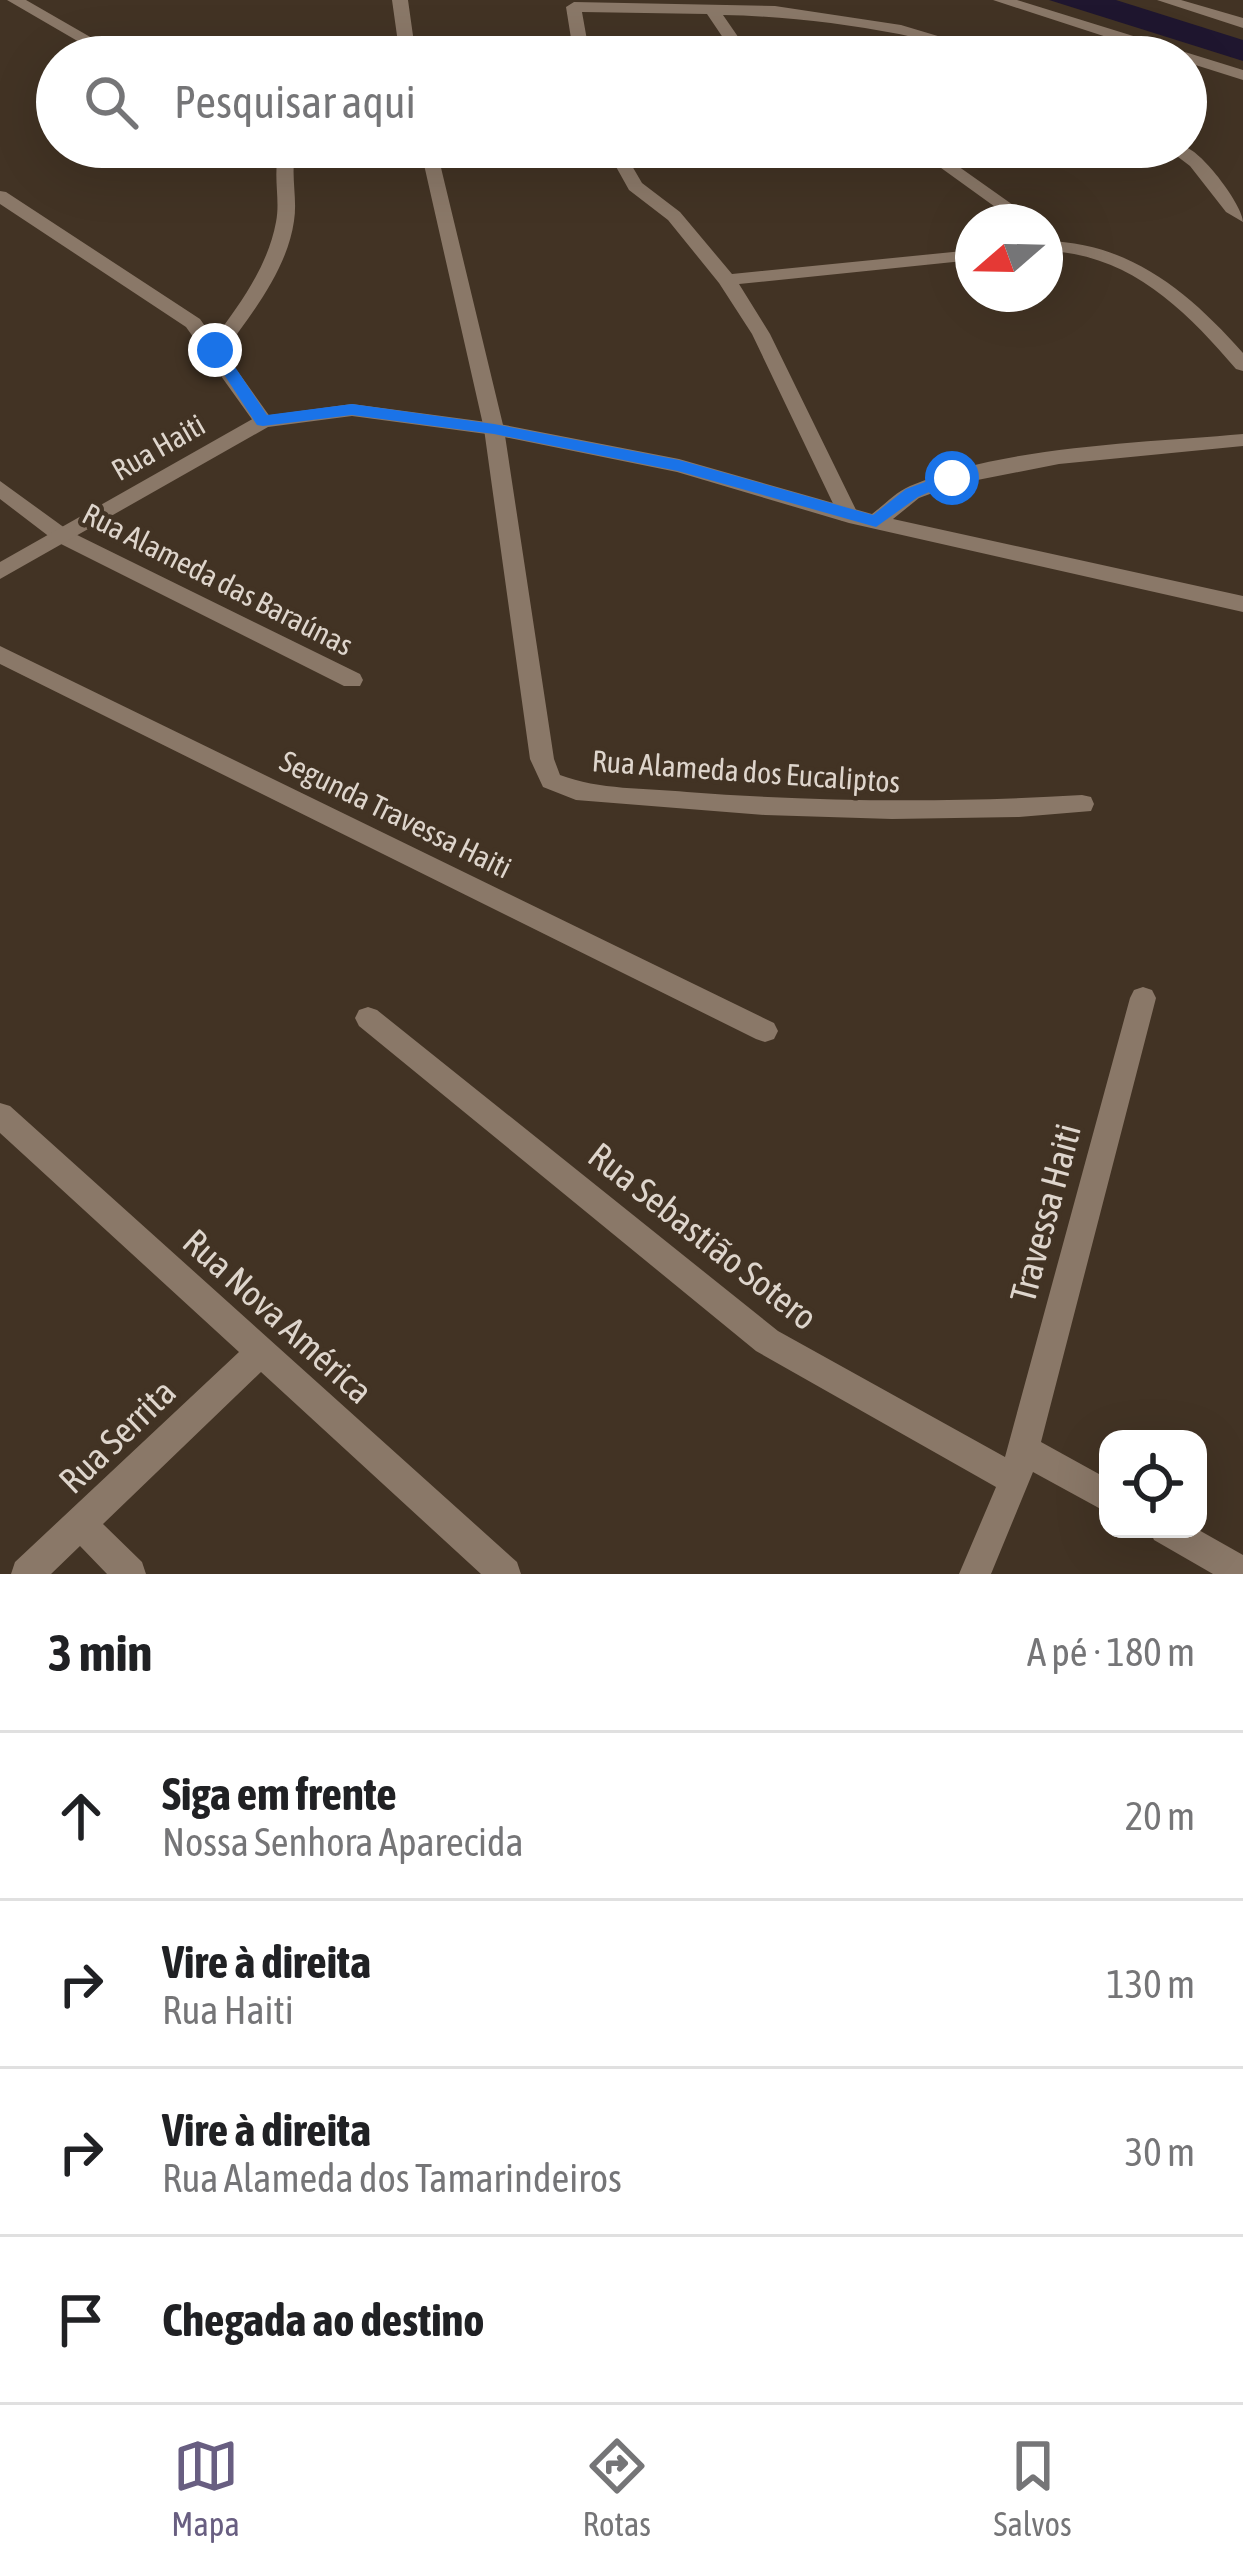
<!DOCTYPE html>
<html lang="pt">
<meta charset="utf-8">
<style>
body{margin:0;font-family:"Asap Condensed",sans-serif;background:#f2f2f2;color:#202124}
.controls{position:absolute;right:36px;bottom:36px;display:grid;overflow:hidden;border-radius:24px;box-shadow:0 12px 48px #0002}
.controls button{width:108px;height:108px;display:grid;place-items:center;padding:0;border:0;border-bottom:3px solid #e0e0e0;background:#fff;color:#202124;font:60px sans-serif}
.compass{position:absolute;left:955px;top:204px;width:108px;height:108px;border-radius:50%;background:#fff;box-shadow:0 12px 48px #0002;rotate:250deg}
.stop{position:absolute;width:36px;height:36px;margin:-27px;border:9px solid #1a73e8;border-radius:50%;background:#fff}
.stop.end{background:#1a73e8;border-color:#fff;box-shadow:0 3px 12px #0008}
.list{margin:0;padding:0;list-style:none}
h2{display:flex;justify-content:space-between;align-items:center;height:156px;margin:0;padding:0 48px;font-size:51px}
h2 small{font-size:39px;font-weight:400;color:#757577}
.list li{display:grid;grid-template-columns:78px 1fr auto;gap:36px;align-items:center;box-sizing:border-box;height:168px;padding:0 48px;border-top:3px solid #e0e0e0}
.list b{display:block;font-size:45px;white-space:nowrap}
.list p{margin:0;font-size:39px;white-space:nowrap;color:#757577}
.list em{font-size:39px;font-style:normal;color:#757577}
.icon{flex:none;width:66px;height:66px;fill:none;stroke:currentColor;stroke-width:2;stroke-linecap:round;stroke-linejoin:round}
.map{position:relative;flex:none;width:1243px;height:1574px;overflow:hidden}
.search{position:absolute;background:#fff;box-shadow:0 12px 48px #0002;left:36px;right:36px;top:36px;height:132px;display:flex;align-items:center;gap:30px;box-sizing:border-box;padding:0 42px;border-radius:66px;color:#757577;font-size:45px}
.sheet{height:828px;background:#fff}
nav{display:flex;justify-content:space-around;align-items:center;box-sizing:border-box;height:168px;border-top:3px solid #e0e0e0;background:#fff;font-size:33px;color:#757577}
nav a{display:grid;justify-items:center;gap:6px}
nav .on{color:#685e81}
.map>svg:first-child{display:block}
.water{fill:#1f162f}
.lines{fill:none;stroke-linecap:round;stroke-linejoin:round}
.minor{fill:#8a7868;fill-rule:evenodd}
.tertiary{fill:#8a7868;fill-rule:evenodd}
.route{fill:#1a73e8}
.labels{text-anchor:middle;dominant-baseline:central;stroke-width:9;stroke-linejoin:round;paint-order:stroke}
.street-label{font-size:30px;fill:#ded5cc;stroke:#423324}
.near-street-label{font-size:36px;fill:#ded5cc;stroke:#423324}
</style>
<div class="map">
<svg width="1243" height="1574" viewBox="0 0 1243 1574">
<rect width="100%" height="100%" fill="#423324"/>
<path class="water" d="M1049,0H1116L1243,40V61Z"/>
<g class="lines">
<path class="minor" d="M7,0H26L125,57H105Z
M392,0H408L416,57H400Z
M574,2L775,6L901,25L1008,57C970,57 936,42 899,34C841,23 782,16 723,15L752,57H736L707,14L582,12L590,57H574L566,7Z
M281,147H297C289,172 298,196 294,221C287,270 252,313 224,352L273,421L263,427L256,425L186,327L0,204V191L6,192L200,319L214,339C240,304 268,266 276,222C281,197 271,172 281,147Z
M420,147H436L504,429L554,759L560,775C599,790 646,788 687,792C819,802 950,803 1082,795L1091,797L1094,804L1091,811L1019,817L892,819L765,815L576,800L543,787L530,759L484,429Z
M605,147H621L642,183L680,212L732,274L973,250V260L739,284L770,334L859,516L856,521H842L839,516L752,334L719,283L668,220L629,190Z
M912,147H931L1037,222H1016Z
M1165,147C1171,147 1178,145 1185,147C1203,152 1243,206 1243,222L1226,212L1190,166Z
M1045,241C1129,242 1189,292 1243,353V371L1236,369C1185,309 1128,253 1045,251Z
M0,481L69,531L360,674L363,680L360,686H344L55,541L0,499Z
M0,646L774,1023L778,1031L774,1039L765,1042L756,1039L0,664Z
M1143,987L1152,990L1156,998L1041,1442L1108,1479V1513L1033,1472L991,1574H959L996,1487L756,1351L359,1026L355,1018L359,1010L368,1007L377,1010L778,1331L1005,1457L1130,998L1134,990Z
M0,1103L10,1106L517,1562L521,1574H481L261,1372L103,1524L142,1562L146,1574H107L80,1546L51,1574H11L15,1562L239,1352L0,1133Z
M1149,1529H1197L1243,1555V1574H1213L1154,1540Z"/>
<path class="tertiary" d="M993,0H1017L1243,70V80L1186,62V57H1168Z
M1157,0H1181L1243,18V28Z
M352,404L494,423L679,459L872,514C884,505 896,492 910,486C1002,446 1142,443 1243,434V446L1059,464L957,484L919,498L893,519L1243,596V612L849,523L677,472L494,435L352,416L268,427L0,579V562L256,417Z"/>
</g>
<path class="route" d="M210,346H221L267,415L352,404L494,424L679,460L873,515L906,489L952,472L961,478L918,497L876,527L678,471L494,434L352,415L263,426L257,425L208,350Z"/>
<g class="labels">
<g class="street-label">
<text transform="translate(158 447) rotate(-30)">Rua Haiti</text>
<text transform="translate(218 579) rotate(27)">Rua Alameda das Baraúnas</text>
<text transform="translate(746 771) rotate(4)">Rua Alameda dos Eucaliptos</text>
<text transform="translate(396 814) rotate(26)">Segunda Travessa Haiti</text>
</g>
<g class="near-street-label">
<text transform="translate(1045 1213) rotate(-75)">Travessa Haiti</text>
<text transform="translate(703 1236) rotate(38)">Rua Sebastião Sotero</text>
<text transform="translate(278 1316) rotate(42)">Rua Nova América</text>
<text transform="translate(117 1436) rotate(-44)">Rua Serrita</text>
</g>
</g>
</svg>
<div class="controls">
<button><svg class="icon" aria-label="locate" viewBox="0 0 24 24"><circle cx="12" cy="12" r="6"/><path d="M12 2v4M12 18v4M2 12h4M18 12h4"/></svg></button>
</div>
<svg class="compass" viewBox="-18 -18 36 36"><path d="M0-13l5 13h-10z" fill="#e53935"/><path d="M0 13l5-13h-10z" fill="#757577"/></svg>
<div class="stop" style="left:952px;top:478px"></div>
<div class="stop end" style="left:215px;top:350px"></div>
<div class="search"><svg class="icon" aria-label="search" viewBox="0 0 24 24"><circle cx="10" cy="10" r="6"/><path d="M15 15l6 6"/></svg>Pesquisar aqui</div>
</div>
<section class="sheet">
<h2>3 min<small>A pé · 180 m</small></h2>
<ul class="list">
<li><svg class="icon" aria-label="ahead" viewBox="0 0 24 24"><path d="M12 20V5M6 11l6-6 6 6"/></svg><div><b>Siga em frente</b><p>Nossa Senhora Aparecida</p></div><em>20 m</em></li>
<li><svg class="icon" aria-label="right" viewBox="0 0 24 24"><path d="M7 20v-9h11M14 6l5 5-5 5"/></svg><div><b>Vire à direita</b><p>Rua Haiti</p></div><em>130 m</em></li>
<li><svg class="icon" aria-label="right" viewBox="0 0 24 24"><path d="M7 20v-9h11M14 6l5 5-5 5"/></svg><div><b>Vire à direita</b><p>Rua Alameda dos Tamarindeiros</p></div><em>30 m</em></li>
<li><svg class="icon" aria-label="arrive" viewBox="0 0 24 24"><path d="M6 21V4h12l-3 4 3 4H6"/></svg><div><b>Chegada ao destino</b></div></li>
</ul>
</section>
<nav>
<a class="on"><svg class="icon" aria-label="map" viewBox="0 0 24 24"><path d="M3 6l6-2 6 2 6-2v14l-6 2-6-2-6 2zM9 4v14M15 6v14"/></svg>Mapa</a>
<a><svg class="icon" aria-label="directions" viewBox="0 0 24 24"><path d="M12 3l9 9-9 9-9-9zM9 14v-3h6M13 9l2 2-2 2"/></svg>Rotas</a>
<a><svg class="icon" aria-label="saved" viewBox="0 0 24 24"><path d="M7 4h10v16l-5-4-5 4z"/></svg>Salvos</a>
</nav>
